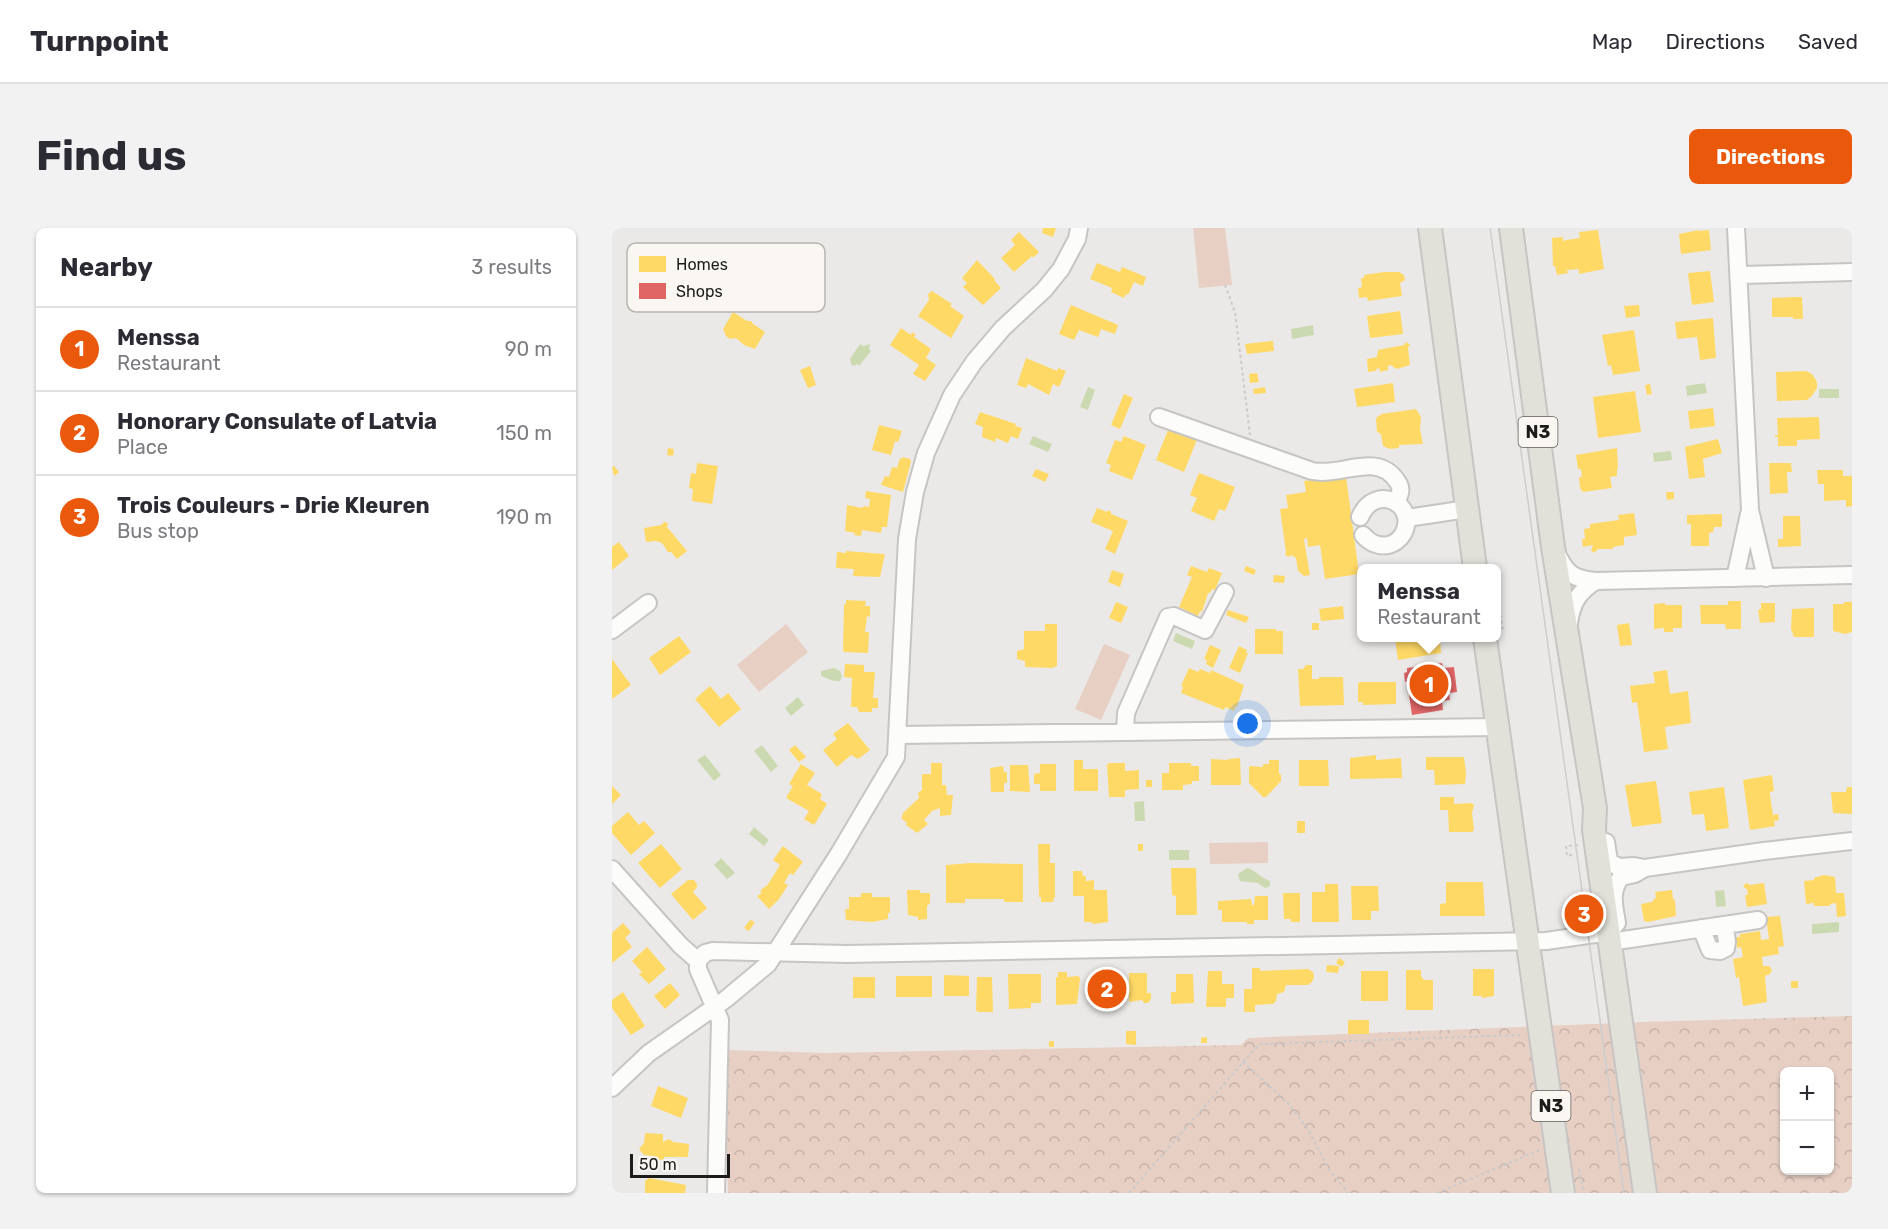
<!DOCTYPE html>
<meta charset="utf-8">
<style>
body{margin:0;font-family:Rubik,sans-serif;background:#f2f2f3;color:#2b2b33}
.controls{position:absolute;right:18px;bottom:18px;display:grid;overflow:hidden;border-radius:9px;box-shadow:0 2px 4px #0004}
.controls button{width:54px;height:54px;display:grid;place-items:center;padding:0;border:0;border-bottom:2px solid #e1e1e2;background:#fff;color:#2b2b33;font:30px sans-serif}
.scale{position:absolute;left:18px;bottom:15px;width:100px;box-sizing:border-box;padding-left:6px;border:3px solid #1d1c1a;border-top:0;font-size:16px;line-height:21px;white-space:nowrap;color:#1d1c1a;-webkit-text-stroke:4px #faf7f2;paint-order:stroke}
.you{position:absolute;left:636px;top:496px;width:21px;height:21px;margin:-15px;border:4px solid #fff;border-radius:50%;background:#1a73e8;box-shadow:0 0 0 9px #1a73e833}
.badge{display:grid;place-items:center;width:39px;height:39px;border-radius:50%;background:#ea580c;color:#fff;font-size:20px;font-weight:700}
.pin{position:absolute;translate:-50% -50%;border:3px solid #fff;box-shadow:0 2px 6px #0006}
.popup{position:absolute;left:745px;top:336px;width:144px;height:78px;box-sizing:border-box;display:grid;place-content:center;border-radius:9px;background:#fff;filter:drop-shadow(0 2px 4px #0005);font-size:20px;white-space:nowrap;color:#7c7c81}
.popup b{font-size:22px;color:#2b2b33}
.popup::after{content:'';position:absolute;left:50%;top:100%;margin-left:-12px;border:12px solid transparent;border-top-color:#fff}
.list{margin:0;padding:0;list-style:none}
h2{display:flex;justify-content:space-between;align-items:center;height:78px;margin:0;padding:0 24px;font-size:26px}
h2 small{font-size:20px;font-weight:400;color:#7c7c81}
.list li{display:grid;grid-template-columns:39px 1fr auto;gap:18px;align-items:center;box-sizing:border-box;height:84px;padding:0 24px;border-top:2px solid #e1e1e2}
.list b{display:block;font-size:22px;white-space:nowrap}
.list p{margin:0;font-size:20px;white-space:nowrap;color:#7c7c81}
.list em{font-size:20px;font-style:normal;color:#7c7c81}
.map{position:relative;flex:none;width:1240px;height:965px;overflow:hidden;border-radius:9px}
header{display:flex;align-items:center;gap:36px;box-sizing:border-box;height:84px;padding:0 30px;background:#fff;border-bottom:2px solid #e1e1e2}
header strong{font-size:28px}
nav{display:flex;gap:33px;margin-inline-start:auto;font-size:21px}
.intro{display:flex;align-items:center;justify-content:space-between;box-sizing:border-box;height:144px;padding:0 36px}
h1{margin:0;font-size:42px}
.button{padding:15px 27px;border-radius:9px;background:#ea580c;color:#fff;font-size:21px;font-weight:700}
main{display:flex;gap:36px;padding:0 36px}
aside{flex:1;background:#fff;border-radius:9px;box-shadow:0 2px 4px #0004}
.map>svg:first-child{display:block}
.grass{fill:#e7cfc4}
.park{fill:url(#park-crowns);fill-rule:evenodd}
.water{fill:#cbd9b0}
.homes{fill:#ffd966}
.shops{fill:#e06666}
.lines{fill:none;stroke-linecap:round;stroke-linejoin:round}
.minor-casing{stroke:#c6c5c3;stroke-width:20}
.major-casing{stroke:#c6c5c4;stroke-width:26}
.path{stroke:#cacaca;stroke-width:2;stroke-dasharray:3 3;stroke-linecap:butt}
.minor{stroke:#fcfcfb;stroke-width:16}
.major{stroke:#e2e1d9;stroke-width:22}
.tram{stroke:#cdcdcd;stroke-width:1.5}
.labels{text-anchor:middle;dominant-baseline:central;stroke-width:6;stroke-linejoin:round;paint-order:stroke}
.shield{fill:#faf7f2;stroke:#5f5e5b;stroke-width:1.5}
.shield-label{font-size:18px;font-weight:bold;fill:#1d1c1a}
.key{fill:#faf7f2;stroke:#b8b5b1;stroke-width:1.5}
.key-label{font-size:16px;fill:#1d1c1a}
</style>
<header>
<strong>Turnpoint</strong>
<nav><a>Map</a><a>Directions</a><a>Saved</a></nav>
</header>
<div class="intro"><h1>Find us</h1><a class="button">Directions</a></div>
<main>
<aside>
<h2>Nearby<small>3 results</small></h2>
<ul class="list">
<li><span class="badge">1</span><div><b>Menssa</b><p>Restaurant</p></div><em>90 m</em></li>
<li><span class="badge">2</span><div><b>Honorary Consulate of Latvia</b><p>Place</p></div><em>150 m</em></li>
<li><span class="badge">3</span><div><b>Trois Couleurs - Drie Kleuren</b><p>Bus stop</p></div><em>190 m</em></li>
</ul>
</aside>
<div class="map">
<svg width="1240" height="965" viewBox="0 0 1240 965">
<defs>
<pattern id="park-crowns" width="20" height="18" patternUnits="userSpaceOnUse" patternTransform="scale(1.5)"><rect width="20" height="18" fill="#e7cfc4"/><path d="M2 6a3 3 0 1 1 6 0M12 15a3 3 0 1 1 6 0" fill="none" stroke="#c6b1a8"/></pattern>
</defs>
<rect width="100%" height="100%" fill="#ebe9e7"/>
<path class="grass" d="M581,0H613L620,57L587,60Z
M174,396L196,424L147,464L125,437Z
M492,416L518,427L489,492L463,481Z
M656,614V635L598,636L597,615Z"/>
<path class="park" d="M1240,788V965H116L113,853L115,822L213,825L629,817L636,810L1031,794ZM1172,844H1218V942H1172Z"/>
<path class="water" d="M701,97L702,107L680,111L679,101Z
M248,116L251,118L258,116L257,121L259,123L247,138L246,136L240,138L238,131Z
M1093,155L1095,165L1075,168L1074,158Z
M476,159L483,162L476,182L468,179Z
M1207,161H1227V170H1207Z
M421,208L440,216L436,224L417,216Z
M1059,223L1060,232L1042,234L1041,225Z
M564,405L583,413L580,421L561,413Z
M222,440L228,443L230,448L228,453H222L209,448V443Z
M186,469L192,477L179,488L173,480Z
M150,517L166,538L159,544L142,523Z
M93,527L109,547L102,553L85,532Z
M532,573L533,593H523L522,574Z
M142,599L157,612L152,618L137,606Z
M557,622H577V632H557Z
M109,630L123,645L115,651L102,637Z
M635,640C644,642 647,649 658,653V658L653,660L646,655L628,653L626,646Z
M1112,662L1114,678L1104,679L1103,663Z
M1227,694V704L1200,706V696Z"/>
<path class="homes" d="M431,0H444L441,9L430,5Z
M986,2L992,41L967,46V41L955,42L956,45L945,47L943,38H941L940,10L951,9V13L955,12L968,10L967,4Z
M1087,2V3L1097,2L1099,22L1069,26L1067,6Z
M407,4L427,24L421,30L420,28L402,44L389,30L403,17L399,12Z
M365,32L383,51L382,52L389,60L371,77L351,59L355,55L350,50Z
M485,35L508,44L510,39L534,49L531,58L522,54L516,67L514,66L512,70L499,64L500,60L478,51Z
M1098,43L1102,74L1080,77L1076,45Z
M772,44H787L792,47L793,52L788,55L790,68L756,73L755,69L747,70L746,60L750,59L749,50H752V47Z
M37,48L39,58L30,59L28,50Z
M320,63L340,76L338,78L352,88L339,110L306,88L317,72L316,66Z
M1181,69H1190L1191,91H1181V89H1160V70Z
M459,77L506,97L503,106L489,101L486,109L467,102L462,112L447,106Z
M1027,77L1028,88L1014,90L1012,78Z
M788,83L791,106L758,110L755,88Z
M121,84L135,93H139L141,96L153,104L143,121L132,117L124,110L118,111L114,108L111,101Z
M1101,90L1104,130L1088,132L1085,109L1065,111L1063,94Z
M289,100L299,107L300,104L304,107L302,109L319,121L314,130L324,137L313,153L301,146L307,137L278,117Z
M1022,102L1028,143L1001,147L999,137L996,138L990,107Z
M661,113L662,123L635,126L633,116Z
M794,114L798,117L796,120L798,137L785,141L781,139L780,137L776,138V142L768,144L767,139L763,143L756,144L755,131L765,129L766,122L792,117Z
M414,130L445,143L446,140L454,143L447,159L441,156L437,167L416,156L414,160L405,157Z
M198,138L204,157L196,160L188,142Z
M1194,143L1200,146L1205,154V160L1200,168L1195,172L1165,173L1164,144Z
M645,145L647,154L638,155L637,146Z
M781,155L783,174L745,179L742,161Z
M1038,156L1040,166L1035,167L1033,157Z
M653,159L654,165L642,166L641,161Z
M1023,163L1029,204L986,210L981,169Z
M512,166L521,170L508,201L499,197Z
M1101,180L1103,198L1078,201L1076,183Z
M804,181L809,189L808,201L811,216L787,217V220L778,221L771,218L769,206L765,204L764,191L766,188L769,187V186Z
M368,184L404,196L403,198L410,200L406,211L399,208L396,215L384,210L383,214L370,209L371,199L363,196Z
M1207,189L1208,211L1185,212V218H1166V209H1163V207H1166L1165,190Z
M267,197L290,203L286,214L283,213L279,227L260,222Z
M558,197L586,209L572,244L544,232Z
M512,208L534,217L520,252L497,243L499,237L494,235L503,212L509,214Z
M1106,211L1110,225L1091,231L1093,249L1077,251L1073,219Z
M56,220L62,221L61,228L55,227Z
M1005,220L1006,240L1005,241V248L998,249L1000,260L971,264L968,260L967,249H970L969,241H966L964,227Z
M290,229L298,231L299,234L291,264L269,257L273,248L277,249L280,239L285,240L288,230L290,231Z
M85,235L106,238L100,276L80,273L81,261L77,260L79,245L84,246Z
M1157,235H1179L1180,244H1175L1176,265L1158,266Z
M2,238L7,244L2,248L0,239Z
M424,241L437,246L433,254L420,248Z
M1205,242H1231V248H1240V278L1234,279V272L1212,273V256H1206Z
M587,245L623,259L613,283L607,281L602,293L579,283L585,270L578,267Z
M734,248L747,346L713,351L708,317L696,319L695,310L692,311L698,347L692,348L686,343L684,330L679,327L677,329L673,327L674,324L668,281L676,280L674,267L694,264L692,253Z
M254,263L279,267L275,299H270L269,305L250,302L249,308L242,307L243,305L233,303L235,277L250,280L252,278L257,279L258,271L253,270Z
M1054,264H1062V271L1055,272Z
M485,280L495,284L496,282L499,284V286L516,293L503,326L493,321L501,303L479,294Z
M1022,285L1025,307L1012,309V317L1001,319V321H986L982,325L979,322L981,317L971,319L970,311H973L972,301L978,300V296L1007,292L1006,287Z
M1110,286V299H1102L1101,304L1097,305V318H1079V296H1075V287Z
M1171,288H1188L1189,318L1166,319V311H1171Z
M52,294L56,295L55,299L75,323L65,331L59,324H56L50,315L44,313L34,314L32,300L49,297Z
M7,314L17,328L0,342V319Z
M234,323L273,326L268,349L241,348L242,341L224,340L225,324L234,325Z
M579,338L595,344L597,340L610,345L603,362L600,361L598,365H596L590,384L588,383L586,388L567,379L580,349L575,347Z
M634,338L644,342L642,347L632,343Z
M500,342L512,346L508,359L496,354Z
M662,347L673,348L672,355L661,354Z
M234,372L254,373L253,378H258V389L255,388L253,404H257L256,425L232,424L231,422L232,376H234Z
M1116,373H1129V401H1114L1113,396H1089L1088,377H1116Z
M504,374L516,379L509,395L497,390Z
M1232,374H1240V404L1233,406L1221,403V376H1232Z
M1053,375V377H1070V400H1061V404H1052V400L1042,401V376Z
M1149,375H1163V394L1148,395L1146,382L1149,381Z
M731,378L732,391L709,393L707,381Z
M1202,380V409H1182L1179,401L1180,381Z
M616,382L637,389L634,395L614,387Z
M700,395H707V402H700Z
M1017,395L1020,417L1008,418L1005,397Z
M433,396H445V438L440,440L413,439V433L405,431V423L412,421V403H433Z
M643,401H664V403H671V426H643Z
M67,408L79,424L48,447L37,430Z
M783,410H828L829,425L786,432Z
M598,417L609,422L601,440L594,436L595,432L592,431Z
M627,418L635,422L634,425H636L628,445L617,440Z
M0,431L19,457L0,471Z
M233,436L252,437V444H263L261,470H266V480H260V484H247L245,479H239L240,450L232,449Z
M694,437H700V451H707V449H731L732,477L688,478L686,441H691Z
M577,440L586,444L588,441L598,445L599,442L632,457L625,479H623L622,483L613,479L612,482L569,465L571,459L569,458Z
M1055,442L1058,466L1076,463L1079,495L1053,499L1056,521L1032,524L1025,474L1020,475L1018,458L1043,455L1041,444Z
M749,454H784V476L751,477V474H746V455Z
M98,458L109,471L116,465L129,481L107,499L83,471Z
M236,495L258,522L246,531L239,527L225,539L211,522L225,511L221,506Z
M183,517L194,529L187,534L177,522Z
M764,527V532L789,530L790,550L738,551V530Z
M814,529H852L854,545L853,556L823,557L822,542H814Z
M628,530L629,557H599V531L616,532V531Z
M462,532H471V541H486V563H462Z
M657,532H667V545L669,547V553L654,569H651L637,555V538L651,539V536H657Z
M687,532H716L717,558H687Z
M319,535H330V557H334L335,567H341L339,587L328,588V580L320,583L312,592L316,596L305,605L294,597L295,595L289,590L291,587L290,586L307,570L306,565L310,562V546H319Z
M497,535H513V543L527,542V561L513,562V569H497L495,537Z
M557,535H579V538H587V553H580V556L571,557V562H550V545H557Z
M189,536L203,545L195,557L210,566L208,571L215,576L202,597L192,591L197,583L174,570L181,558L177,556Z
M428,536H444V563H428V556H422V546L428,545Z
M398,537H416L418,564L398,563Z
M391,538L392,544H395V555H392V564H379L378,540Z
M1160,547L1162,563L1158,564V567L1161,587L1166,586L1167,592L1162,593L1163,598L1138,602L1131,552Z
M534,552H540V559H534Z
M1044,553L1050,595L1020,599L1013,557Z
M0,558L9,567L0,576Z
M1112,559L1117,600L1094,603L1092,586L1080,587L1077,564Z
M1235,559H1240V586L1221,585L1219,564H1234Z
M828,569H842V576L860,575L862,577L860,585L862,602L860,604H837L836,582H828Z
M16,584L27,597L32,593L43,605L19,627L0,605V598Z
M685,593H693V605H685Z
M49,616L70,641L48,660L26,635Z
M426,616H438V635H443V669L442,670L441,674H429V669H427Z
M526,616H531V623H526Z
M171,618L191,634L181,647L178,645L172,655L176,657L167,671L157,681L145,668L150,665L148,663L155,657V658L168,637L161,632Z
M358,635L411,636V674H392V671H353V675H334V637Z
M559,640H584L585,687H564V668L560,667Z
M461,643H470L471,648H474V653L482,652V662H495L496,694L481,696L479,694H472V668H461Z
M1212,647L1223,649L1224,665H1232L1234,688L1225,689L1224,675L1218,676V678H1202V675L1194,676L1192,653L1202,652V650Z
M76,652H82L85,656V659L81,664L95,680L81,692L59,666Z
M834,654H871L873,688H828V676L834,675Z
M1134,655L1138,657L1152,655L1155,676L1135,679L1133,667H1136L1135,661L1131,659Z
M713,656H726L727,694H700V664H713Z
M739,658H766L767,683H759V692H740Z
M295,662H308V665H318V675L315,678V691L306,692V689L296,687Z
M1060,662L1061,671L1063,672L1064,688L1036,694L1032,693L1029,676L1040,674L1044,669L1043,664Z
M249,665H260V669H278V685H276V691L260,694L234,692L233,681H237V669H249Z
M671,665H688V694H679V691H672Z
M643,668H656V692H642V696H635V694H610V682H606V673L639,671L640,677H642Z
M1168,688L1172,718L1166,719L1167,726L1150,729L1151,738H1157L1160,742L1158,746L1153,748L1155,774L1131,778L1127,749L1124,750L1121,731L1131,729L1129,719L1125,720L1124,709H1128V706L1148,703L1149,712L1157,711L1154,689Z
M138,692L143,694L137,703L132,700Z
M11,695L19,704L13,710L20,719L0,735V705Z
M35,719L54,741L37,756L27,746L30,744L20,733Z
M727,730L733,734L730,739L724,735Z
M715,737L727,738L726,745L714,744Z
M640,740H648V743L696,741L701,744L702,749L700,754L696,757H674L672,764L665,766L664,773L661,776L643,777V784H632V761H640Z
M861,741H882V768L870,770V768H861Z
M794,742H809V748L812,752H821V782H794Z
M485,743H504L507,746V775L504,776V781L486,782V777L483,775V747Z
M596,743H610V756H622V770H614V779H594Z
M749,743H776V773H749Z
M446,744H455V749L466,748L468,750L465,776L444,777V749H446Z
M517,745H535V765H539V771L536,775H532L530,772L517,774Z
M396,746H429V775H419V780L397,781Z
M564,746H581L582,775L559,776V764H564Z
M332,747L357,748V768H332Z
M284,748H320V769H284Z
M241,749H263V770H241Z
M365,749H380L381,784H366L364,782Z
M1179,753H1186V760H1179Z
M58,755L68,767L53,781L42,768Z
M11,764L33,798L19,807L0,780V772Z
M736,792H757V806H736Z
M514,803H524V817L514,816Z
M595,809V815H589V810Z
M437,813H442V819H437Z
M46,858L76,870L69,890L39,878Z
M33,905L51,906V914L57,911L61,914L77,916L76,929H52V932L40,931L41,928L32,927L27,921L32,915Z
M37,950L74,957L73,965H33V953Z"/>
<path class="shops" d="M830,435L831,440L842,439L845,464L837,465L838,472L830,473L831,482L800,487L795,453L793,454L792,445L795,444V440Z"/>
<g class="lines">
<g class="minor-casing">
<path id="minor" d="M1124,0L1138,282L1154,350
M1128,47L1240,44
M547,189L700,243C730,249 765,223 785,253C791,261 788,266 784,275
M748,289C763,254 807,276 791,306C788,311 782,316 776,317C766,319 757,314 751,307
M795,290L855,281
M945,326C955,346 961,351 984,353L1240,347
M1123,350L1137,286
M957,395C960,375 966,364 984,353
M0,402L36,375
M513,504L514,485L556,389L562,388L593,402L613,364
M286,507L886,499
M994,614L997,633L1006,639L1022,638L1033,640L1152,623L1240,613
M0,641L68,717L86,733
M1089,700L1098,722L1108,723L1114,720L1115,713L1112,697
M998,714L1146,692
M0,860L37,825L114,771L156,736L226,627L284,529L295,311L303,264L314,225L340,167L362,134L391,100L432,62L449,41L465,11L467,0
M104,965L108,792L86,741V733L93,725L101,723L235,726L934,713L997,704L1005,695C1002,677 998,664 1009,649L1023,646L1033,640"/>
</g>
<g class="major-casing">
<path id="major" d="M818,0L863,340
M899,0L941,319L983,580L982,602L1033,965
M873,410L951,965"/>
</g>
<path class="path" d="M613,57L623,84L638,207
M884,357L891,404
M960,627L955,628L954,618L967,617
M631,834L676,875L695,900L717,941L736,965
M967,941L972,965
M517,965L647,816L911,807
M825,965L928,922"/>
<use href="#minor" class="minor"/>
<use href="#major" class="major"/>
<path class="tram" d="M878,0L1012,965"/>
</g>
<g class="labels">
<g class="shield">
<rect x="906.5" y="189" width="39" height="30" rx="4.5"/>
<rect x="919.5" y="863" width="39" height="30" rx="4.5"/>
</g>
<g class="shield-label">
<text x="926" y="204">N3</text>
<text x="939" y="878">N3</text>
</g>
</g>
<rect x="15" y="15" width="198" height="69" rx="9" class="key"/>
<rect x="27" y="28" width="27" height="16" fill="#ffd966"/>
<rect x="27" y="55" width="27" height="16" fill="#e06666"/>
<g class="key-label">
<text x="64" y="42">Homes</text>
<text x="64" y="69">Shops</text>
</g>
</svg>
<div class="controls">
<button>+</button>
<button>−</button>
</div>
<div class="scale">50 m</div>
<div class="you"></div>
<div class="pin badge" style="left:817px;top:456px">1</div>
<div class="popup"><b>Menssa</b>Restaurant</div>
<div class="pin badge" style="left:495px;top:761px">2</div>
<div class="pin badge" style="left:972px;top:686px">3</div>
</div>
</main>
